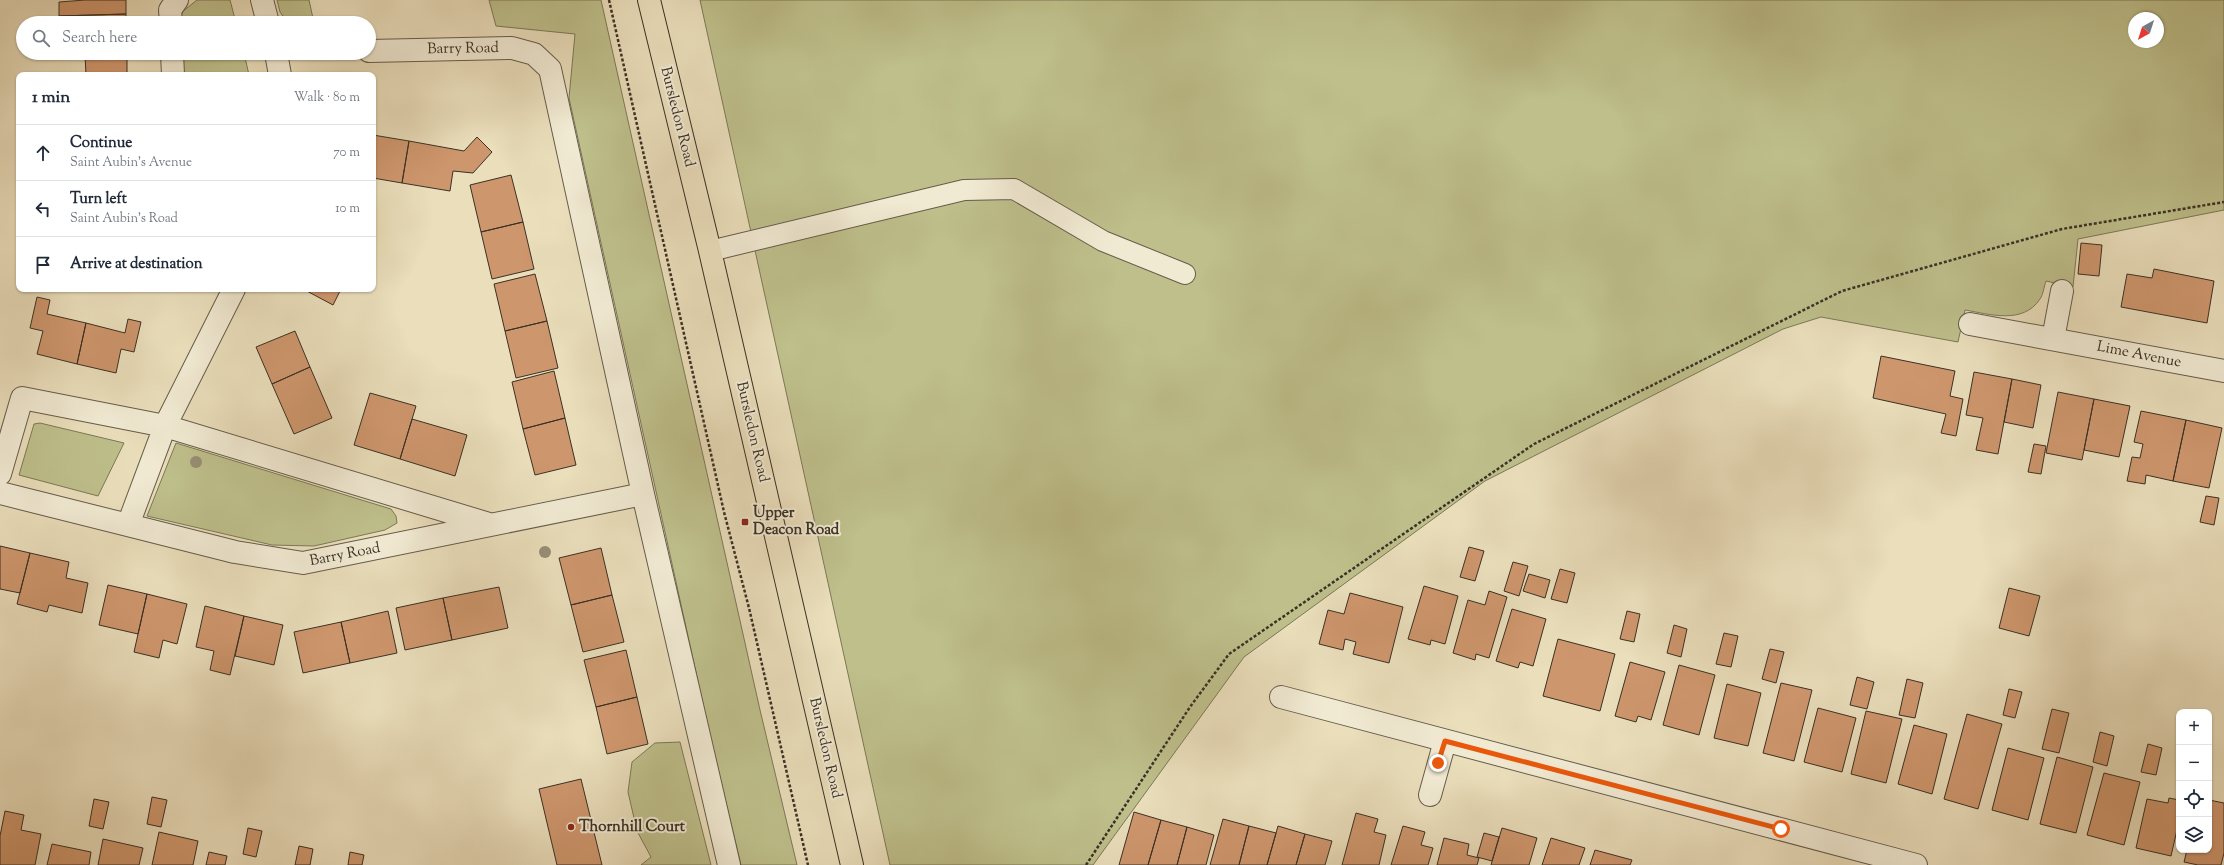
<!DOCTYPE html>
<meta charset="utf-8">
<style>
body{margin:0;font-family:"Sorts Mill Goudy",serif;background:#f6f6f7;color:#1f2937}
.controls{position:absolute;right:12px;bottom:12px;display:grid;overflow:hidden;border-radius:8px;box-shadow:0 1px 3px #0004}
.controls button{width:36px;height:36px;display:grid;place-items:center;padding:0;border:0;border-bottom:1px solid #e0e1e3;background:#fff;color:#1f2937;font:20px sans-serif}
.compass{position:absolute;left:2128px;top:12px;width:36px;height:36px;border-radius:50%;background:#fff;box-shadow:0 1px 3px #0004;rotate:219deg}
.stop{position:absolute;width:12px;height:12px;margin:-9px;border:3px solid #ea580c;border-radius:50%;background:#fff}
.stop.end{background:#ea580c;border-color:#fff;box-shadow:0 1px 4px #0008}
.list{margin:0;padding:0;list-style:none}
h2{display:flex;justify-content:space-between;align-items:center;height:52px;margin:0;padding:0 16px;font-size:17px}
h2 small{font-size:13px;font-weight:400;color:#747a83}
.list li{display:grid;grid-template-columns:26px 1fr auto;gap:12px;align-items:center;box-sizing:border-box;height:56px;padding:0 16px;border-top:1px solid #e0e1e3}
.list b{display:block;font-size:15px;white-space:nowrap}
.list p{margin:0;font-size:13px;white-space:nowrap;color:#747a83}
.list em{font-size:13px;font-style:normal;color:#747a83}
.icon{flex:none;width:22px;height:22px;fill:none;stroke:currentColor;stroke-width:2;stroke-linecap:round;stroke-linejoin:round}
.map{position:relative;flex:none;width:2224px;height:865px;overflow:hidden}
.search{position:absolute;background:#fff;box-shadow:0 1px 3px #0004;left:16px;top:16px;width:360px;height:44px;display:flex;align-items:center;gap:10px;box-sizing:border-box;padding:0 14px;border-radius:22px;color:#747a83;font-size:15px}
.panel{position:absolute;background:#fff;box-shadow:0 1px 3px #0004;left:16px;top:72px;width:360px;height:220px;border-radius:8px}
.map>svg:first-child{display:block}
.green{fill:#bebf8b;stroke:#7c7858;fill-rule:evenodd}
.building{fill:#ce966d;stroke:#3a3126}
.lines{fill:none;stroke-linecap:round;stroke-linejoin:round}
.service-casing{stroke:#665c4b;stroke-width:22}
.minor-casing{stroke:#665c4b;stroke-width:24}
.primary-casing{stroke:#3a3126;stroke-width:24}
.path{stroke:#3a3126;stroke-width:2.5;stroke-dasharray:3 2;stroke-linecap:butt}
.service{stroke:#f1ead3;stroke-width:20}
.minor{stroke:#f1ead3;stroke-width:22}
.primary{stroke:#eadebb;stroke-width:22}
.tree{fill:#988e74}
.route{stroke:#ea580c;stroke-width:5}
.poi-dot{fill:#8f2418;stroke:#f1ead3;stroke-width:1.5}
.labels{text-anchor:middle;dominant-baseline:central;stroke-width:4;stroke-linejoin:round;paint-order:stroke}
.street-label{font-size:15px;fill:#3a3126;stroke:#f1ead3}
.poi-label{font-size:15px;font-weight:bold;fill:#3a3126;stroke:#f1ead3;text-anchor:start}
</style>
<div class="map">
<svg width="2224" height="865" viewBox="0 0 2224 865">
<rect width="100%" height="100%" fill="#eadebb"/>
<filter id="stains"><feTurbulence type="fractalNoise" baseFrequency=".005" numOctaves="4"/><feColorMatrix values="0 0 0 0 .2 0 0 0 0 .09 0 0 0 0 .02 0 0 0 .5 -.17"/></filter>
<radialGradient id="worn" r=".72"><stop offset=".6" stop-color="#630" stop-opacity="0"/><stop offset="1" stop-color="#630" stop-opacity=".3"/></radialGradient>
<path class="green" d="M197,0H230L236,23H180L182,12Z
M277,0H309L314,23H288L280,12Z
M489,0H601L760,710L797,865H741L711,740L569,98L575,34L496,26Z
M700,0H2224V210L2078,239L2073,287L2046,281C2044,287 2043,295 2040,299C2023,325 1989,314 1965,310L1958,342L1821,317L1783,329L1485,481L1244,657L1093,865H890ZM2134,18H2158V42H2134Z
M180,53H244L249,75H181Z
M40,423L124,443L98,496L19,475L34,424Z
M176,443L391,509L396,516L397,523L385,530L314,546L272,545L147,516Z
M680,742L711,865H641L651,857L637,831L628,792L632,762L655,743Z"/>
<path class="building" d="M85,0H126V14L59,16V2Z
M126,14V23H59V16Z
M85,53H127V54L85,55Z
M127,54V75H86L85,55Z
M373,135L409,141L402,183L373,178Z
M477,137L492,152L473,173L453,171L450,191L402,183L409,141L464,151Z
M511,175L523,222L481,232L470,185Z
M523,222L534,269L492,279L481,232Z
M2081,243L2102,245L2099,276L2078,274Z
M2154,269L2214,281L2207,323L2121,307L2127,274L2152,278Z
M535,274L547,321L505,331L494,284Z
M303,289H341L333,305Z
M37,297L50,300L47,314L86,323L77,364L37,354L43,331L30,328Z
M128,319L141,322L134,352L121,349L116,373L77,364L86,323L125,333Z
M547,321L558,368L516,378L505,331Z
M295,331L310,367L272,384L256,347Z
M1881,356L1955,371L1950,396L1963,399L1956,436L1941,433L1946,414L1873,398Z
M310,367L332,418L294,434L272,384Z
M554,371L565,418L523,429L512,382Z
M1974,372L2012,379L1998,454L1976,450L1983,418L1966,415Z
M2012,379L2041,385L2033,428L2004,422Z
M2058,392L2094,399L2082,460L2046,453Z
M370,393L416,406L400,459L354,445Z
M2094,399L2130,406L2119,457L2084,450Z
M2141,411L2186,420L2173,481L2146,475L2145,484L2127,481L2132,457L2140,458L2143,444L2134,442Z
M565,418L576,465L535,475L523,429Z
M412,419L467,435L455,476L400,459Z
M2186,420L2222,428L2209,488L2173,481Z
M2034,444L2046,446L2041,474L2028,472Z
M2206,496L2219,498L2214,525L2200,522Z
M0,546L30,553L20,593L0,589Z
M1469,547L1484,551L1475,581L1460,577Z
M601,548L612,595L571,605L559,558Z
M30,553L69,562L66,578L88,583L82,613L49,605L47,612L17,604Z
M1513,562L1528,566L1519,596L1504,591Z
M1560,569L1575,573L1567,603L1551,599Z
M1529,574L1550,580L1545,598L1523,591Z
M108,585L147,594L138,634L99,625Z
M1424,586L1458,596L1445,644L1431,640L1430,645L1408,639Z
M499,587L508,628L452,640L443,598Z
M2009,588L2040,596L2029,636L1999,628Z
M1489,591L1507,597L1489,658L1476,654L1475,660L1453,653L1468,600L1485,605Z
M1350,593L1403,607L1389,663L1353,654L1356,642L1345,639L1343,650L1319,644L1328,610L1344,614Z
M147,594L187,604L177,644L163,640L159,658L134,652Z
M612,595L624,642L583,652L571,605Z
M443,598L452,640L405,650L396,608Z
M205,606L244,616L230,675L210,670L214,651L196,647Z
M1512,609L1546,619L1533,666L1520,662L1518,668L1496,661Z
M388,611L397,653L350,663L341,622Z
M1627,611L1640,614L1634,642L1620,639Z
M244,616L283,625L274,665L235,656Z
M341,622L350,663L303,673L294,632Z
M1674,625L1687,629L1681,657L1667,653Z
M1724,633L1738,636L1731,667L1716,664Z
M1558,639L1615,654L1600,711L1543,696Z
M1770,649L1784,652L1776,683L1762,679Z
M626,650L637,697L596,707L584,660Z
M1630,662L1665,672L1651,720L1638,716L1636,722L1615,716Z
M1679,665L1715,675L1699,735L1663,725Z
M1857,677L1874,682L1867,709L1850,705Z
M1907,679L1923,683L1915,718L1899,715Z
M1781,683L1812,690L1794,761L1763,753Z
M1727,684L1761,693L1748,746L1714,738Z
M2009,689L2022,692L2015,718L2003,715Z
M637,697L648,744L607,754L596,707Z
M1818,708L1856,718L1842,772L1804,762Z
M2052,709L2069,713L2059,753L2042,749Z
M1866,711L1902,719L1886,783L1851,774Z
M1967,714L2002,724L1978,809L1944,799Z
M1914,725L1947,734L1932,794L1898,784Z
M2100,732L2114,736L2107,766L2093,762Z
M2148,744L2162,748L2156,775L2141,772Z
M2008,748L2044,758L2028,820L1992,810Z
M2057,757L2093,767L2076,833L2040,824Z
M2104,773L2140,782L2124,845L2087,835Z
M581,779L602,865H557L539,789Z
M152,797L167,800L161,827L147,824Z
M2169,798L2179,800V821L2171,856L2136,848L2147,799L2168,803Z
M94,799L109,802L103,829L89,826Z
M2209,800L2224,803V853L2221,865H2198L2184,862L2187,850H2209Z
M5,811L24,815L21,830L41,834L35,865H0V836Z
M1134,812L1161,820L1148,865H1119Z
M1356,813L1378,819L1374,832L1386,835L1379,865H1342Z
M1223,819L1249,826L1239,865H1210Z
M1161,820L1187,827L1177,865H1148Z
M1249,826L1276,833L1267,865H1239Z
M1278,826L1305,834L1296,865H1267Z
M1403,826L1425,832L1421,845L1433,848L1428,865H1391Z
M1187,827L1214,835L1206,865H1177Z
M248,828L262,831L256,857L243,854Z
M1502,828L1537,838L1529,865H1491Z
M159,832L198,841L193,865H152Z
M1484,833L1499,837L1492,861L1477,857Z
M1305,834L1332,841L1325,865H1296Z
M1444,838L1469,844L1467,855L1479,858L1477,865H1437Z
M1551,838L1585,848L1579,865H1542Z
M103,839L143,848L139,865H98Z
M52,844L91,852L89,865H47Z
M299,846L313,849L310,865H295Z
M1595,850L1632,860L1630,865H1590Z
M209,852L227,856L225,865H206Z
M350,852L364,855L362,865H348Z"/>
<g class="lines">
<g class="service-casing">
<path id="service" d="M710,251L964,190L1014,189L1103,241L1185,274"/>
</g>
<g class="minor-casing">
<path id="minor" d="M262,0L268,23
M171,23L170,10L177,0
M369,51L512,48L534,54L550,69L643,494L729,865
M172,53L173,75
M276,53L280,75
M234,289L165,426L128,525L235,552L303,563L643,494
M1970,324L2224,371
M2053,339L2062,291
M0,474L22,398L165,426L489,524
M0,493L128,525
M1281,697L1916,865
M1430,795L1445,741"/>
</g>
<g class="primary-casing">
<path id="primary" d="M649,0L710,251L852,865"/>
</g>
<path class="path" d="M609,0L724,512L749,608L808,865
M1086,865L1190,707L1229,654L1534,444L1842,291L2062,229L2224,202"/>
<use href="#service" class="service"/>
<use href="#minor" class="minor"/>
<use href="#primary" class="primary"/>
</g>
<g class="tree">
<circle cx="196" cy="462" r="6"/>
<circle cx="545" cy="552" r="6"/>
</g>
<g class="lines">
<path class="route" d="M1438,763L1445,741L1781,829"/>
</g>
<g class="poi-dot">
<rect x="741" y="518" width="8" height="8" rx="2"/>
<circle cx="571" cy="827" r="4"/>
</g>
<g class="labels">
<g class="street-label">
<text transform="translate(463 49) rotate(-1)">Barry Road</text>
<text transform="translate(677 117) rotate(76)">Bursledon Road</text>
<text transform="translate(2139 355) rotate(11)">Lime Avenue</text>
<text transform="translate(752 432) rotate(77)">Bursledon Road</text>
<text transform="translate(345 555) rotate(-11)">Barry Road</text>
<text transform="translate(825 748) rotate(77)">Bursledon Road</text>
</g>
<g class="poi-label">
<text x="753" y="513">Upper<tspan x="753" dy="17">Deacon Road</tspan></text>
<text x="579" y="827">Thornhill Court</text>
</g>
</g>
<rect width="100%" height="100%" filter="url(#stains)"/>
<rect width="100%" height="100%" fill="url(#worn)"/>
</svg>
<div class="controls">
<button>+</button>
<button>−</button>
<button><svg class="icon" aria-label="locate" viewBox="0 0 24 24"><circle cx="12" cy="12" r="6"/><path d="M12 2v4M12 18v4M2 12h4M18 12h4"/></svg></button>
<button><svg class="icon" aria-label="layers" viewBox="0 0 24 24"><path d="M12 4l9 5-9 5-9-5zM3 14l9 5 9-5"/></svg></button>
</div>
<svg class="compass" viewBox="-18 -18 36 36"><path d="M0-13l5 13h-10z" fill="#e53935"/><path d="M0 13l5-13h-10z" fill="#747a83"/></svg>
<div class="stop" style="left:1781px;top:829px"></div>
<div class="stop end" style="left:1438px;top:763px"></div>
<div class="search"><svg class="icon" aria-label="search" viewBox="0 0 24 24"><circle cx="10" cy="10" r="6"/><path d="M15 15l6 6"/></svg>Search here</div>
<section class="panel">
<h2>1 min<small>Walk · 80 m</small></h2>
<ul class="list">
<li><svg class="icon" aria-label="ahead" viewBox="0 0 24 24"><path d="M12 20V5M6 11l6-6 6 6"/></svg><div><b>Continue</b><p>Saint Aubin's Avenue</p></div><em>70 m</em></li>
<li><svg class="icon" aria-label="left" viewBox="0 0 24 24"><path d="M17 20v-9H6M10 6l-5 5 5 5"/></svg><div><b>Turn left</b><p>Saint Aubin's Road</p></div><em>10 m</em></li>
<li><svg class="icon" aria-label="arrive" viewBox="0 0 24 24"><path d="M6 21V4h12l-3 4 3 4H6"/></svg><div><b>Arrive at destination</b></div></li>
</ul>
</section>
</div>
